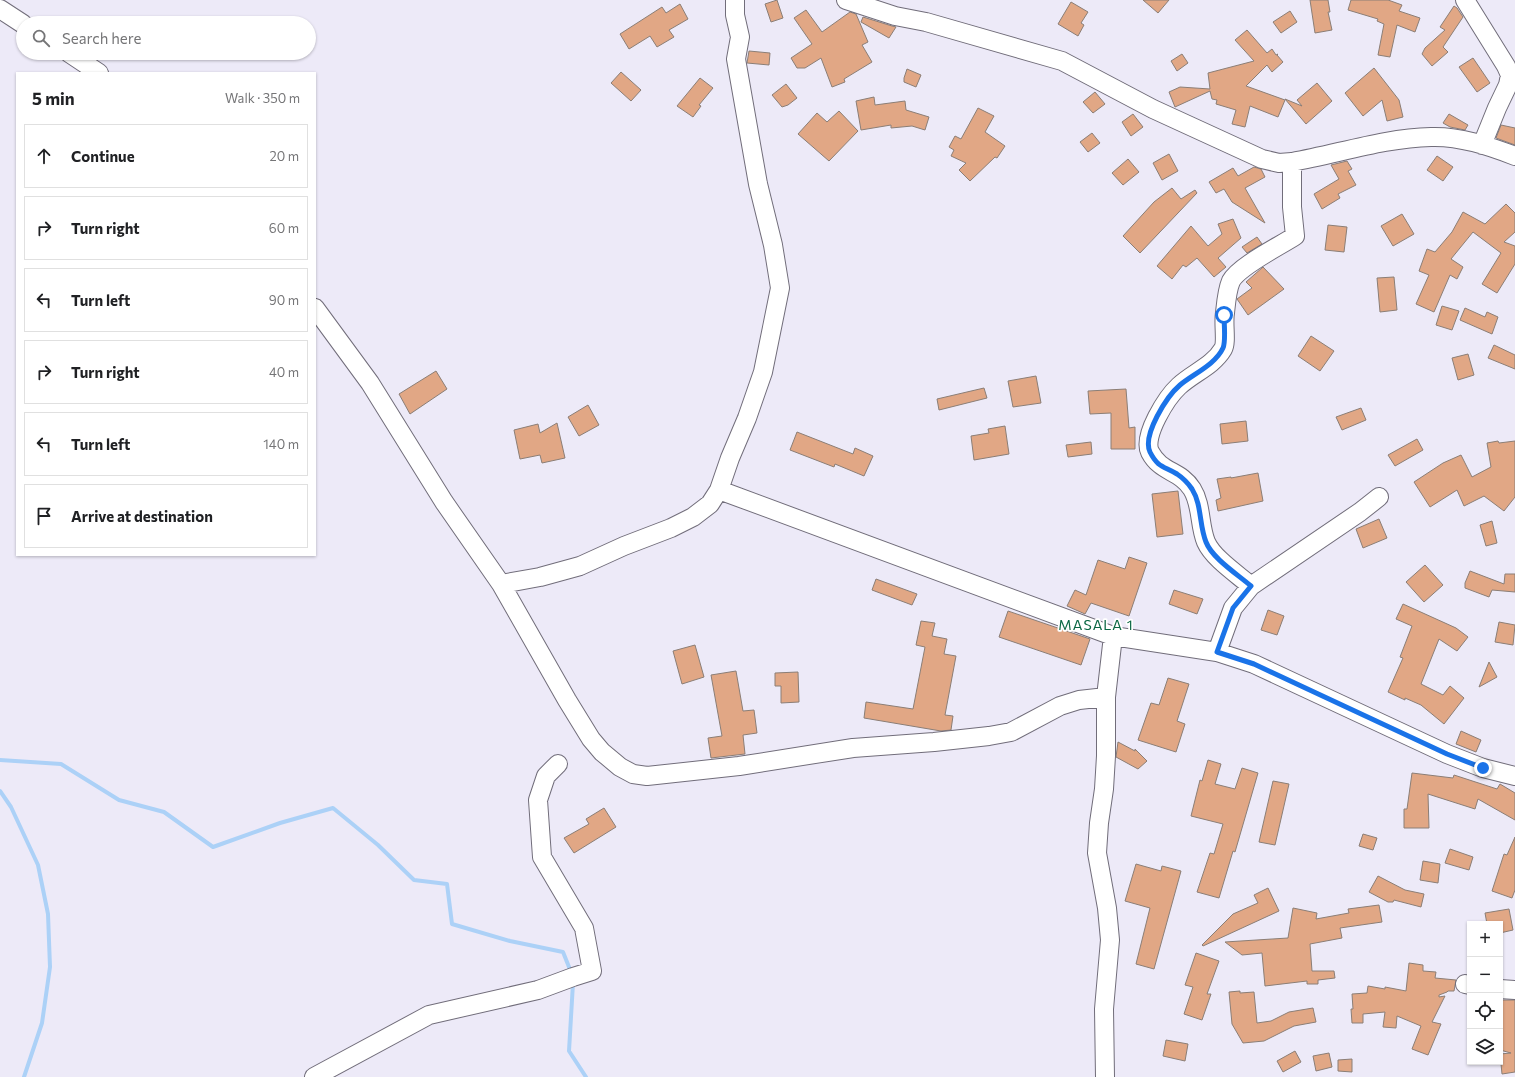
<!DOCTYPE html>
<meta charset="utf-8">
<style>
body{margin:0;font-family:Commissioner,sans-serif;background:#f6f6f6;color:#202124}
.controls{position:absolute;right:12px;bottom:12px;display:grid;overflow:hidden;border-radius:0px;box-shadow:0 1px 3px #0004}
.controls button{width:36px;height:36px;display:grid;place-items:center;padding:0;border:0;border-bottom:1px solid #e0e0e0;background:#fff;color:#202124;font:20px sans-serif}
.stop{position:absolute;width:12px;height:12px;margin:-9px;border:3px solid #1a73e8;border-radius:50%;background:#fff}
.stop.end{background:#1a73e8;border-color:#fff;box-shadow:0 1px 4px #0008}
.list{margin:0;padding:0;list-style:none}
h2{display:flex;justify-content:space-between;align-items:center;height:52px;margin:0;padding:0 16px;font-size:17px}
h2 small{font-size:13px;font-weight:400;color:#757577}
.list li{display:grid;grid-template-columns:26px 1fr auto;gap:12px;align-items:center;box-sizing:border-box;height:64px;margin:0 8px 8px;padding:0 8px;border:1px solid #e0e0e0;border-radius:0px}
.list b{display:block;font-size:15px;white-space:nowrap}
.list em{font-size:13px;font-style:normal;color:#757577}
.icon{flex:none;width:22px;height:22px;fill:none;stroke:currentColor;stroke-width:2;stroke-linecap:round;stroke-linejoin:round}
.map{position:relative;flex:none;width:1515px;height:1077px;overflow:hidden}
.search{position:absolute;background:#fff;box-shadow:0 1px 3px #0004;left:16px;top:16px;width:300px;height:44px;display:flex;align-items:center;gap:10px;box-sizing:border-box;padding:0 14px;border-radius:22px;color:#757577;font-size:15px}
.panel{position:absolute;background:#fff;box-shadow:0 1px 3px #0004;left:16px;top:72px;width:300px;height:484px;border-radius:0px}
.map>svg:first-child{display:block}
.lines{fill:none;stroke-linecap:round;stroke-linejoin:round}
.stream{stroke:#acd1f7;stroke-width:4}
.building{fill:#e1a785;stroke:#8b7e76}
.minor-casing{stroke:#716d7a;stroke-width:20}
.minor{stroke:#fff;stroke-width:18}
.route{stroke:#1a73e8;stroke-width:5}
.labels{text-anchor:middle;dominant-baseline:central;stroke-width:3.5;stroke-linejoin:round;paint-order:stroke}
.quarter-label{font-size:14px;letter-spacing:1px;fill:#0b6844;stroke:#fff}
</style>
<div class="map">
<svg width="1515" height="1077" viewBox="0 0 1515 1077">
<rect width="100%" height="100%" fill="#edeaf8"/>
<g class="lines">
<path class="stream" d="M0,760L61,764L119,800L164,812L213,847L280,823L333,808L378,845L414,880L447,884L452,924L510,941L563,952L571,972
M0,791L11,807L38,865L48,914L50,967L42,1023L24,1077
M573,983L569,1051L586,1077"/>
</g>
<path class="building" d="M777,0L783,18L771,22L765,4Z
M1143,0H1169L1158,13Z
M1310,0H1328L1330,12H1328L1332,30L1315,33Z
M1351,0H1388L1402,5L1399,11L1420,18L1415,32L1397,25L1390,57L1378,55L1384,24L1377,21L1378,19L1348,10Z
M1071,2L1088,12L1081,23L1084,25L1078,36L1058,24Z
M680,4L688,19L669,30L674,37L657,47L650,36L629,49L620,34L662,7L666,13Z
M1454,6L1457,8L1463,17L1443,47L1448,52L1432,66L1422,54L1425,48L1445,30L1440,27Z
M806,10L822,32L850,12L856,14L868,42L862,45L872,62L844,79L845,82L832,87L821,58L805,68H797L791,58L812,44L794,18Z
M1290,11L1297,22L1281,33L1273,22Z
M863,17L892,26L896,27L889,38L861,22Z
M1247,30L1267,53L1272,49L1276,55L1278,54L1277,55L1283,62L1272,72L1267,65L1246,86L1285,100L1278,117L1250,106L1245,127L1232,124L1236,110L1216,104L1217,100L1212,99L1210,91L1175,107L1169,92L1180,87L1210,89L1208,73L1254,61L1235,40Z
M749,51L770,53L769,65L747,63Z
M1182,54L1188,63L1177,71L1171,61Z
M1473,58L1490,83L1477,92L1459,67Z
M1374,68L1399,100L1403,117L1387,121L1382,100L1363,116L1345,93Z
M907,69L921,75L916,87L904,82V78Z
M621,72L641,90L631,101L611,83Z
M700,78L713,88L699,105L701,106L693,117L677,106Z
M1317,83L1332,101L1306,124L1285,99L1302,106L1297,100Z
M786,84L797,98L788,105L782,107L772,95Z
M1095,92L1105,104L1093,113L1083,102Z
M874,97L875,105L905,101L906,110L929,117L925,130L912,126L891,128V125L861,130L856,101Z
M978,108L994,116L985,132L1005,146L997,158L995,157L970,181L959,170L966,163L951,156L954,150L949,147L955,136L961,139Z
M839,111L858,131L829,161L798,134L817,113L827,122Z
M1133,114L1143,127L1131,136L1122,122Z
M1449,114L1468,125L1465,130L1450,127L1443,123Z
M1501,125L1515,128V145L1496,138Z
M1092,133L1100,143L1088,152L1080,142Z
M1169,154L1178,171L1162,180L1153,163Z
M1437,156L1453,167L1443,181L1427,170Z
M1128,159L1139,172L1123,185L1112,173Z
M1347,161L1352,169L1348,171L1356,185L1338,194L1340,198L1322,209L1314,194L1339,179L1331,165Z
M1254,167L1261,169L1265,177L1245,188L1265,223L1232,202L1224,189L1216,193L1209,182L1233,168L1238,176Z
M1172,188L1181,199L1195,190L1197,193L1140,253L1123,236L1154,202Z
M1506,204L1515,213V232L1504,242L1515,246V264L1497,293L1482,284L1501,253L1473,232L1451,259L1463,267L1457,279L1450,275L1434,312L1416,304L1429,275L1419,271L1427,249L1435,252L1452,232L1463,212L1485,224Z
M1402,214L1414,234L1393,246L1381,226Z
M1233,219L1241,238L1218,258L1226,267L1214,277L1197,258L1186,267L1183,265L1172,279L1157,266L1191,226L1208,246L1222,234L1218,224Z
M1328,225L1347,227L1344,252L1325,250Z
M1257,237L1262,244L1247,253L1242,247Z
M1263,267L1284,289L1248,315L1237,299L1252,288L1246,282Z
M1394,277L1397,310L1380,312L1377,278Z
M1442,306L1459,311L1452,330L1436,325Z
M1465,308L1485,317L1487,312L1498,317L1492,334L1460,320Z
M1311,336L1334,351L1320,371L1298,356Z
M1494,345L1515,355V369L1488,358Z
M1468,354L1474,375L1458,380L1452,358Z
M436,371L447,389L410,414L399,394Z
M1036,376L1041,403L1013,407L1008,381Z
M984,388L987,398L939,410L937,399Z
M1126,389L1129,428L1135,427V449H1111V413L1090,414L1088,391Z
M588,405L599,425L579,436L568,417Z
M1361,408L1366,420L1342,430L1336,417Z
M1246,421L1248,441L1222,444L1220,424Z
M557,423L565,458L542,463L540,455L520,459L514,430L538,424L540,433Z
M1005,426L1009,454L974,460L971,436L989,433L988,429Z
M797,432L853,454L855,448L873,456L864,476L835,464L834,467L790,450Z
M1417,439L1423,450L1395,466L1388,455Z
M1498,441L1499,443L1515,441V497L1504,511L1484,496L1464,506L1457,490L1430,507L1414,482L1443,463L1461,455L1472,477L1491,467L1487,443Z
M1091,442L1092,454L1068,457L1066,445Z
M1258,473L1263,501L1218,511L1216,500L1221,498L1217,479L1231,477V478Z
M1178,491L1183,534L1157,537L1152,494Z
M1379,519L1387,538L1363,548L1356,529Z
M1492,521L1497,543L1486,546L1480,525Z
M1129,557L1147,563L1129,616L1091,603L1085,614L1067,606L1075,590L1086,595L1098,560L1125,569Z
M1425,565L1443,585L1424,602L1406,582Z
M1470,571L1504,584L1505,574H1515V592L1492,590L1489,597L1465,588V583Z
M876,579L917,594L912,605L872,590Z
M1174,590L1203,599L1197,614L1169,604Z
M1403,604L1456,628L1468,637L1457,651L1439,639L1421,684L1443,695L1450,686L1464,698L1444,724L1421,705L1405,698V700L1388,692L1403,658L1400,657L1412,626L1396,619Z
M1268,610L1284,616L1277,635L1261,630Z
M1008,611L1090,639L1081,665L999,637Z
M921,621L935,623L932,636L947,639L944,654L956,656L945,715L953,716L951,730L941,731L864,718L866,702L913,709L925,647L916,645Z
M1499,622L1515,625L1513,645L1495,642Z
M695,645L704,677L682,684L673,651Z
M1489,662L1497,677L1479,687Z
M736,671L743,711L754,710L757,733L743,735L745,754L711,758L708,738L722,736L711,675Z
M798,672L799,702L781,703V686H775V673Z
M1168,678L1189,684L1177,721L1185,724L1176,752L1138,740L1151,703L1159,705Z
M1461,731L1481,740L1476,752L1456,744Z
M1118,742L1135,751V749L1147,761L1138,769L1116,757Z
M1208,760L1221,764L1215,784L1235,789L1242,768L1258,773L1235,852L1233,851L1219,898L1197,892L1210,853L1214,854L1223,824L1191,816L1200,780L1202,781Z
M1412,773L1453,778L1454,775L1497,789L1500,784L1515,793V820L1478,799L1475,809L1428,794L1429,828H1404V809H1407Z
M1273,781L1289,784L1275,845L1259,842Z
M604,808L616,827L574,853L564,838L589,824L586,819Z
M1363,834L1377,838L1373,850L1359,846Z
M1515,837V890L1512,898L1492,891L1504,854L1507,855Z
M1450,849L1473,857L1469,870L1445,863Z
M1423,861L1440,864L1438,883L1420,880Z
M1136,864L1161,871L1162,866L1181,871L1154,969L1136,964L1150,908L1125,901Z
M1378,876L1405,890L1424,894L1421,907L1394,900L1393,902H1388L1369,892Z
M1268,888L1279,911L1203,946L1202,945L1233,914L1258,903L1254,895Z
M1379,905L1382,922L1340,928L1342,938L1310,944L1312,971H1334L1335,978L1318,980V984H1307V981L1265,986L1262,953L1242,955L1225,942L1288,938L1293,908L1317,913L1316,919L1349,913L1348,909Z
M1509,909L1513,930L1500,933V924H1487L1485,913Z
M1196,953L1219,961L1207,994H1211L1202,1020L1184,1014L1193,987L1185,985Z
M1409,963L1423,965V971L1436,972L1435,978L1456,980L1454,991H1448L1447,992L1439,995V997L1445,996L1432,1022L1441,1024L1428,1055L1412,1049L1421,1026L1397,1016L1396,1028L1383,1027L1385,1012L1363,1014V1023H1352L1351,1009H1353L1352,994L1367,993L1368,986L1385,989V987L1406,991Z
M1240,991V993L1254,992L1257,1023L1271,1021L1289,1012L1313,1008L1316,1022L1294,1026L1264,1041L1243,1043L1232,1024L1229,992Z
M1500,1000H1515V1072L1502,1074L1500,1054L1511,1053L1500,1050Z
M1166,1040L1188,1044L1185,1061L1163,1056Z
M1295,1051L1301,1062L1283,1072L1277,1061Z
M1329,1053L1332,1067L1316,1071L1313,1056Z
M1352,1059V1072L1338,1071V1060Z"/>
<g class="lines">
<g class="minor-casing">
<path id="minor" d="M846,0L895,16L926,22L1062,61L1153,109L1262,159L1279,163L1292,162C1338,154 1384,138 1431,137C1460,136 1489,146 1515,156
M1465,0L1506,66L1510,75L1508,85L1497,108L1482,145
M0,9L23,24
M69,53L99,73
M315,308L370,383L444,502L501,584L567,700L591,739L602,752L620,767L633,774L647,776L739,766L853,748L934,742L989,736L1011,732L1060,706L1079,700L1106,697
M719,490L1113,636L1217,652L1254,664L1447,754L1483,768L1515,776
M501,584L540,577L580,566L624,546L671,528L693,517L710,504L719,490L730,458L747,418L763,372L780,288L773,245L758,184L736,59L740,37L735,15V0
M1251,586C1237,574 1213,558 1206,542C1199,525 1202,505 1192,489C1180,470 1161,473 1150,452C1142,436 1167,397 1179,386C1193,373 1213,366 1223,349C1227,342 1223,323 1225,313C1226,303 1227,290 1231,281C1239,266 1280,246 1295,236L1292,207V162
M1217,652L1233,608L1251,586L1360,512L1379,497
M1465,984L1470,985
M1500,989L1515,990
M314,1077L429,1015L538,990L573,977L592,971L584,928L542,857L538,800L546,776L558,764
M1105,1077L1104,1009L1110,940L1107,908L1097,853L1099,823L1104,789L1106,756V697L1113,636"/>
</g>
<use href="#minor" class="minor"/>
</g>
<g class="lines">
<path class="route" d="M1224,315C1224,323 1226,342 1223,348C1215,365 1193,374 1180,385C1167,396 1142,435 1150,452C1158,468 1164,466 1177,474C1183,478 1188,483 1192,489C1202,505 1199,525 1206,542C1212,558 1237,574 1251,586L1233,608L1217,652L1254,664L1447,754L1483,768"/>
</g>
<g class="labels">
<g class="quarter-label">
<text x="1096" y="624">MASALA 1</text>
</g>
</g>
</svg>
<div class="controls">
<button>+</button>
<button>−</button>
<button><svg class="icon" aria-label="locate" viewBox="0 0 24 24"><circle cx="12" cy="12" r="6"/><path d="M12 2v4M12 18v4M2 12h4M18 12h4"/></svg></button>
<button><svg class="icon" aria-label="layers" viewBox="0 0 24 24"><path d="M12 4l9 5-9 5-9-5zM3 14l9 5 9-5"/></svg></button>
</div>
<div class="stop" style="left:1224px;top:315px"></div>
<div class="stop end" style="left:1483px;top:768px"></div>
<div class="search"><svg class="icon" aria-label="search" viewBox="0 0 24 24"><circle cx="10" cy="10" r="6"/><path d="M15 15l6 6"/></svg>Search here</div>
<section class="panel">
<h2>5 min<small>Walk · 350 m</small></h2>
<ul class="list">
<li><svg class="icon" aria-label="ahead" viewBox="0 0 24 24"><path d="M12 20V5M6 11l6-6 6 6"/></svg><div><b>Continue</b></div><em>20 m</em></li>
<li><svg class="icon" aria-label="right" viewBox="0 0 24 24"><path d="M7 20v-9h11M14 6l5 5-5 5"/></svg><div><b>Turn right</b></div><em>60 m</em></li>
<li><svg class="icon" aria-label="left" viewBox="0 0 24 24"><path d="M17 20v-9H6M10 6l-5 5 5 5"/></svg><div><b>Turn left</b></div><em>90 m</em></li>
<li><svg class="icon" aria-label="right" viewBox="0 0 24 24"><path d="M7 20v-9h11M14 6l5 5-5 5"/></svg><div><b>Turn right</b></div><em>40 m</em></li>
<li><svg class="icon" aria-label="left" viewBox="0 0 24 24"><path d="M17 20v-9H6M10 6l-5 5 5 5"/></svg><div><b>Turn left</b></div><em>140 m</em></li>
<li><svg class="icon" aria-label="arrive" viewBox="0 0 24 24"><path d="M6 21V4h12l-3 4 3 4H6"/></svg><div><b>Arrive at destination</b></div></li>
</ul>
</section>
</div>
